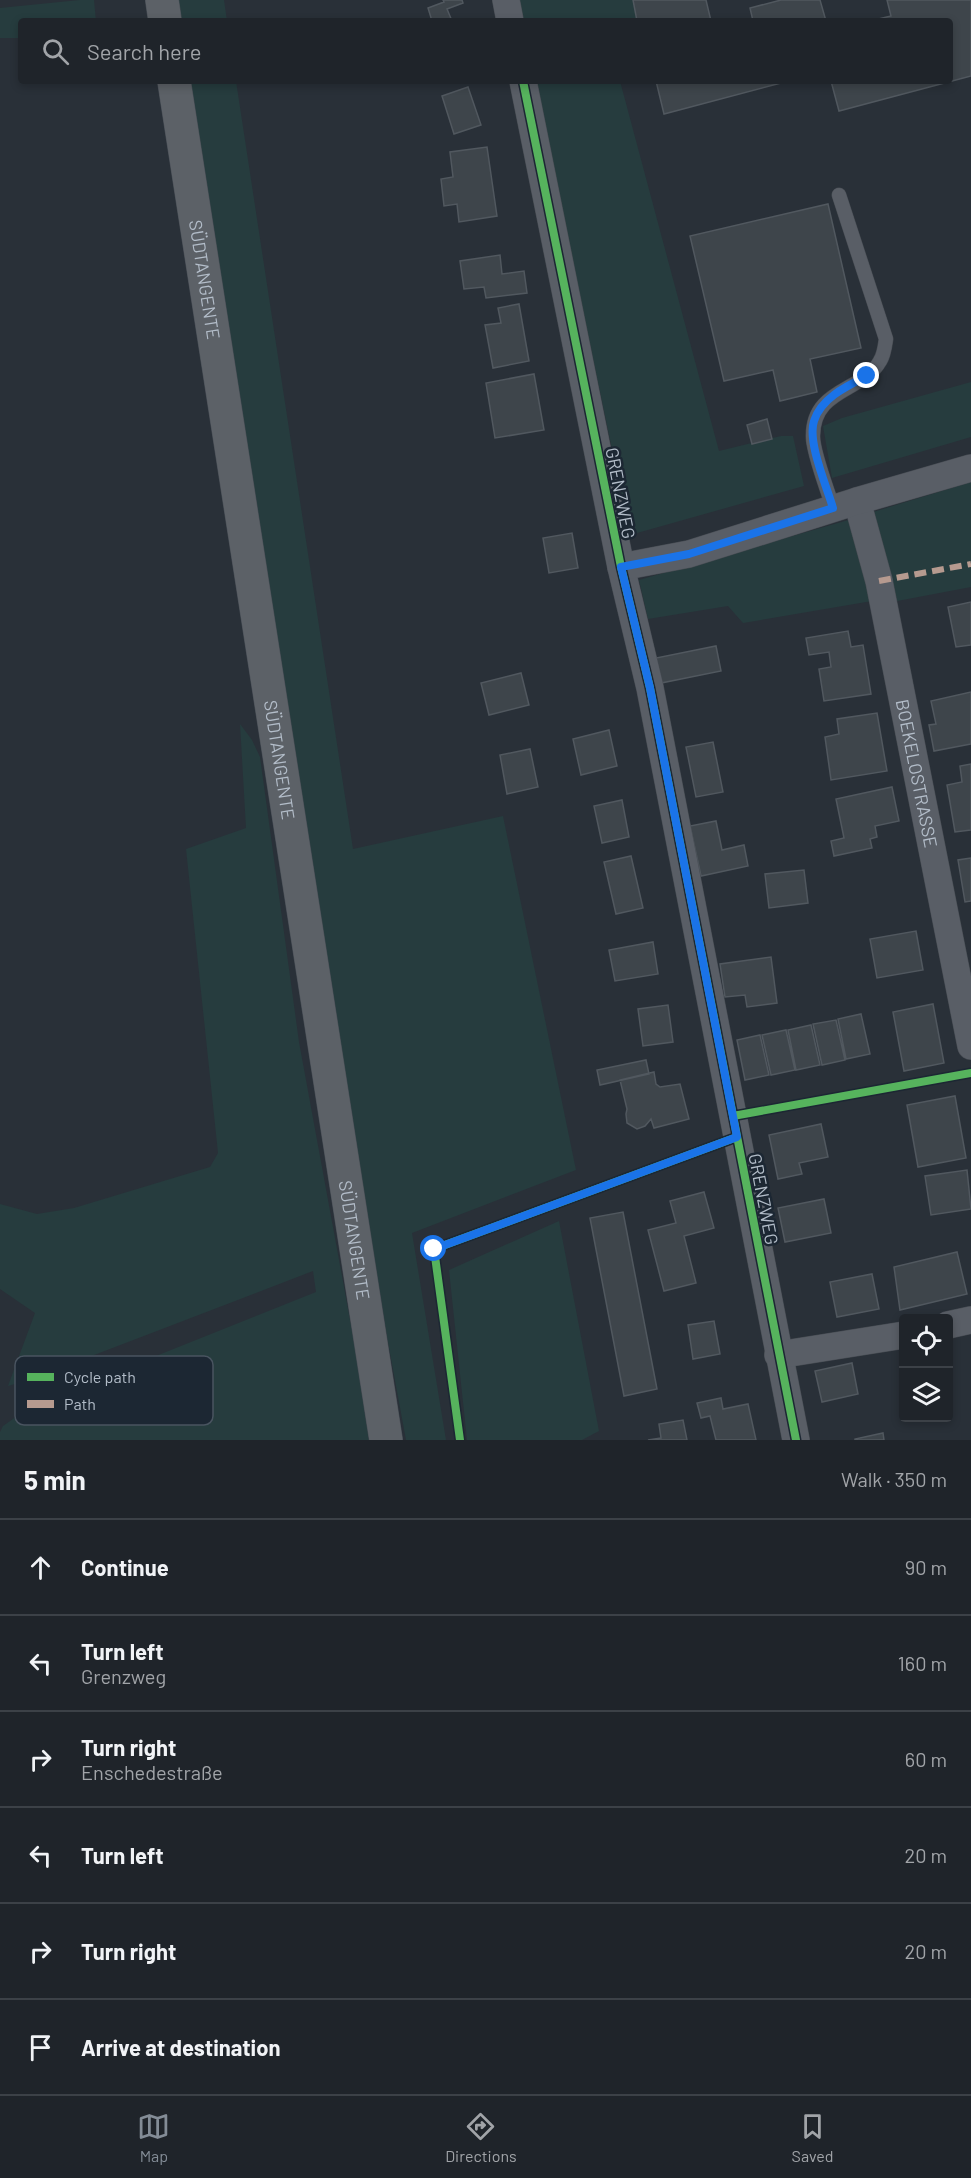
<!DOCTYPE html>
<meta charset="utf-8">
<style>
body{margin:0;font-family:Barlow,sans-serif;background:#272c32;color:#f1f3f6}
.controls{position:absolute;right:18px;bottom:18px;display:grid;overflow:hidden;border-radius:6px;box-shadow:0 3px 9px #0003}
.controls button{width:54px;height:54px;display:grid;place-items:center;padding:0;border:0;border-bottom:2px solid #3c4147;background:#1f242a;color:#f1f3f6;font:30px sans-serif}
.stop{position:absolute;width:18px;height:18px;margin:-14px;border:4px solid #1a73e8;border-radius:50%;background:#fff}
.stop.end{background:#1a73e8;border-color:#fff;box-shadow:0 2px 6px #0008}
.list{margin:0;padding:0;list-style:none}
h2{display:flex;justify-content:space-between;align-items:center;height:78px;margin:0;padding:0 24px;font-size:26px}
h2 small{font-size:20px;font-weight:400;color:#a1a4a8}
.list li{display:grid;grid-template-columns:39px 1fr auto;gap:18px;align-items:center;box-sizing:border-box;height:96px;padding:0 24px;border-top:2px solid #3c4147}
.list b{display:block;font-size:22px;white-space:nowrap}
.list p{margin:0;font-size:20px;white-space:nowrap;color:#a1a4a8}
.list em{font-size:20px;font-style:normal;color:#a1a4a8}
.icon{flex:none;width:33px;height:33px;fill:none;stroke:currentColor;stroke-width:2;stroke-linecap:round;stroke-linejoin:round}
.map{position:relative;flex:none;width:971px;height:1440px;overflow:hidden}
.search{position:absolute;background:#1f242a;box-shadow:0 3px 9px #0003;left:18px;right:18px;top:18px;height:66px;display:flex;align-items:center;gap:15px;box-sizing:border-box;padding:0 21px;border-radius:6px;color:#a1a4a8;font-size:22px}
.sheet{height:654px;background:#1f242a}
nav{display:flex;justify-content:space-around;align-items:center;box-sizing:border-box;height:84px;border-top:2px solid #3c4147;background:#1f242a;font-size:16px;color:#a1a4a8}
nav a{display:grid;justify-items:center;gap:3px}
nav .on{color:#838c96}
.map>svg:first-child{display:block}
.green{fill:#263c3e}
.building{fill:#3e454b;stroke:#51585f;stroke-width:1.5}
.lines{fill:none;stroke-linecap:round;stroke-linejoin:round}
.lane-casing{stroke:#474c53;stroke-width:15}
.street-casing{stroke:#474c53;stroke-width:28}
.primary-casing{stroke:#474d55;stroke-width:34}
.lane{stroke:#595e66;stroke-width:14}
.street{stroke:#595e66;stroke-width:27}
.primary{stroke:#5c6167;stroke-width:33}
.quiet{stroke:#b69a8f;stroke-width:6;stroke-dasharray:12 6;stroke-linecap:butt}
.cycleway-casing{stroke:#1c2733;stroke-width:11}
.cycleway{stroke:#56b35d;stroke-width:8}
.route{stroke:#1a73e8;stroke-width:8}
.labels{text-anchor:middle;dominant-baseline:central;stroke-width:5;stroke-linejoin:round;paint-order:stroke}
.street-label{font-size:18px;fill:#b3bdc9;stroke:#1c2733}
.key{fill:#1c2733;stroke:#495460;stroke-width:1.5}
.key-label{font-size:16px;fill:#b3bdc9}
</style>
<div class="map">
<svg width="971" height="1440" viewBox="0 0 971 1440">
<rect width="100%" height="100%" fill="#293038"/>
<path class="green" d="M80,0H94L96,21H21V38H0V8Z
M175,0H224L227,21H178Z
M518,0H633L637,21H523Z
M187,81H236L353,849L503,816L576,1170L412,1233L446,1440H406L387,1337L295,770Z
M535,81H620L719,451L781,436H793L804,486L630,535Z
M971,382V437L832,478L823,426L842,418Z
M971,482V587L892,602L870,513Z
M852,519L872,601L743,623L728,606L648,619L639,580Z
M240,724L252,740L260,757L299,1042L355,1347L369,1440H0V1432L3,1426L30,1407L45,1403L81,1386L316,1292L313,1271L29,1380L8,1386L35,1313L0,1289V1204L37,1214L74,1208L210,1167L218,1153L186,849L246,828Z
M559,1221L599,1431L582,1440H467L449,1270Z"/>
<path class="building" d="M443,0H462L463,3L447,9L452,21H432L428,8L444,2Z
M633,0H706L711,21H637Z
M781,0H820L826,21H753L750,8Z
M887,0H971V76L839,111L831,81H950V21H870L891,16Z
M656,81H780L781,83L664,114Z
M468,87L481,125L454,134L442,96Z
M487,147L497,216L459,222L457,204L444,206L441,179L453,177L450,152Z
M828,204L861,348L810,359L817,392L780,401L773,370L724,381L690,236Z
M500,255L502,274L524,271L527,293L486,298L484,287L464,289L460,261Z
M519,304L529,361L493,368L485,325L501,323L498,308Z
M534,374L544,430L495,438L486,383Z
M767,419L772,439L752,444L747,425Z
M572,533L578,568L549,573L543,538Z
M971,602V645L956,647L948,607Z
M848,631L851,647L863,645L871,694L824,701L819,669L831,667L829,652L809,655L806,638Z
M716,646L721,671L661,683L656,658Z
M521,673L529,705L489,715L481,683Z
M971,692V744L934,751L929,725L936,724L931,701Z
M877,713L887,771L831,780L825,737L839,734L837,719Z
M609,730L617,766L581,775L573,739Z
M713,742L723,792L696,797L686,747Z
M530,749L538,787L507,794L500,755Z
M971,764V830L955,832L947,785L962,782L960,766Z
M892,787L899,821L875,826L877,837L870,839L872,848L834,856L831,841L844,838L836,799Z
M622,800L629,837L602,843L594,806Z
M716,821L722,850L744,845L748,866L701,876L690,826Z
M631,856L643,908L616,914L604,862Z
M971,858V901L965,902L958,860Z
M804,870L808,903L769,908L765,874Z
M916,931L923,970L877,978L870,939Z
M653,942L658,974L615,981L609,950Z
M771,957L777,1003L747,1007L745,995L725,997L720,964Z
M933,1004L944,1063L904,1071L893,1012Z
M668,1005L673,1042L643,1046L638,1009Z
M861,1014L870,1054L846,1059L838,1019Z
M836,1020L845,1060L822,1065L813,1024Z
M811,1025L820,1065L796,1070L788,1030Z
M786,1030L795,1070L771,1075L762,1035Z
M760,1035L769,1075L745,1080L737,1040Z
M646,1060L649,1074L600,1085L597,1070Z
M654,1072L656,1084L660,1087L680,1084L689,1119L654,1128L651,1119L645,1126L637,1129L627,1123L626,1114L627,1109L620,1080Z
M955,1096L966,1158L918,1167L907,1105Z
M821,1124L828,1157L799,1163L802,1174L778,1179L769,1135Z
M967,1170L971,1209L931,1215L925,1176Z
M704,1192L714,1228L684,1236L696,1283L664,1291L648,1230L676,1223L670,1201Z
M824,1199L831,1233L785,1242L778,1208Z
M623,1212L657,1389L624,1396L590,1218Z
M957,1252L967,1294L900,1310L894,1267Z
M872,1274L879,1309L837,1317L830,1282Z
M714,1321L720,1354L693,1359L688,1325Z
M852,1363L858,1394L822,1402L815,1371Z
M721,1398L723,1409L748,1404L756,1440H716L710,1416L701,1418L697,1403Z
M683,1420L687,1440H648L661,1438L659,1424Z
M883,1433L884,1440H855V1439Z"/>
<g class="lines">
<g class="lane-casing">
<path id="lane" d="M833,508C828,491 813,453 813,437C812,388 863,392 880,361C884,355 885,346 886,339L839,195"/>
</g>
<g class="street-casing">
<g id="street">
<path d="M506,0L510,21"/>
<path d="M523,81L621,567L650,688L796,1440"/>
<path id="s1" d="M857,501L879,581L971,1046"/>
<path d="M621,567L689,554L857,501L971,468"/>
<path d="M948,1325L971,1320"/>
<path d="M778,1355L904,1335"/>
</g>
</g>
<g class="primary-casing">
<g id="primary">
<path d="M162,0L165,21"/>
<path id="s2" d="M174,81L386,1440"/>
</g>
</g>
<use href="#lane" class="lane"/>
<use href="#street" class="street"/>
<use href="#primary" class="primary"/>
<path class="quiet" d="M879,581L971,564"/>
<g class="cycleway-casing">
<path id="cycleway" d="M523,81L621,567L650,688L796,1440
M733,1116L971,1073
M460,1440L434,1249L737,1137"/>
</g>
<use href="#cycleway" class="cycleway"/>
</g>
<g class="lines">
<path class="route" d="M434,1249L737,1137L650,688L621,567L689,554L833,508C827,487 807,442 814,421C821,398 847,386 867,376"/>
</g>
<g class="labels">
<g class="street-label">
<text stroke="none"><textPath href="#s2" startOffset="201">SÜDTANGENTE</textPath></text>
<text transform="translate(621 493) rotate(79)">GRENZWEG</text>
<text stroke="none"><textPath href="#s2" startOffset="687">SÜDTANGENTE</textPath></text>
<text stroke="none"><textPath href="#s1" startOffset="279">BOEKELOSTRASSE</textPath></text>
<text transform="translate(764 1199) rotate(79)">GRENZWEG</text>
<text stroke="none"><textPath href="#s2" startOffset="1173">SÜDTANGENTE</textPath></text>
</g>
</g>
<rect x="15" y="1356" width="198" height="69" rx="9" class="key"/>
<rect x="27" y="1373" width="27" height="8" fill="#56b35d"/>
<rect x="27" y="1400" width="27" height="8" fill="#b69a8f"/>
<g class="key-label">
<text x="64" y="1383">Cycle path</text>
<text x="64" y="1410">Path</text>
</g>
</svg>
<div class="controls">
<button><svg class="icon" aria-label="locate" viewBox="0 0 24 24"><circle cx="12" cy="12" r="6"/><path d="M12 2v4M12 18v4M2 12h4M18 12h4"/></svg></button>
<button><svg class="icon" aria-label="layers" viewBox="0 0 24 24"><path d="M12 4l9 5-9 5-9-5zM3 14l9 5 9-5"/></svg></button>
</div>
<div class="stop" style="left:434px;top:1249px"></div>
<div class="stop end" style="left:867px;top:376px"></div>
<div class="search"><svg class="icon" aria-label="search" viewBox="0 0 24 24"><circle cx="10" cy="10" r="6"/><path d="M15 15l6 6"/></svg>Search here</div>
</div>
<section class="sheet">
<h2>5 min<small>Walk · 350 m</small></h2>
<ul class="list">
<li><svg class="icon" aria-label="ahead" viewBox="0 0 24 24"><path d="M12 20V5M6 11l6-6 6 6"/></svg><div><b>Continue</b></div><em>90 m</em></li>
<li><svg class="icon" aria-label="left" viewBox="0 0 24 24"><path d="M17 20v-9H6M10 6l-5 5 5 5"/></svg><div><b>Turn left</b><p>Grenzweg</p></div><em>160 m</em></li>
<li><svg class="icon" aria-label="right" viewBox="0 0 24 24"><path d="M7 20v-9h11M14 6l5 5-5 5"/></svg><div><b>Turn right</b><p>Enschedestraße</p></div><em>60 m</em></li>
<li><svg class="icon" aria-label="left" viewBox="0 0 24 24"><path d="M17 20v-9H6M10 6l-5 5 5 5"/></svg><div><b>Turn left</b></div><em>20 m</em></li>
<li><svg class="icon" aria-label="right" viewBox="0 0 24 24"><path d="M7 20v-9h11M14 6l5 5-5 5"/></svg><div><b>Turn right</b></div><em>20 m</em></li>
<li><svg class="icon" aria-label="arrive" viewBox="0 0 24 24"><path d="M6 21V4h12l-3 4 3 4H6"/></svg><div><b>Arrive at destination</b></div></li>
</ul>
</section>
<nav>
<a class="on"><svg class="icon" aria-label="map" viewBox="0 0 24 24"><path d="M3 6l6-2 6 2 6-2v14l-6 2-6-2-6 2zM9 4v14M15 6v14"/></svg>Map</a>
<a><svg class="icon" aria-label="directions" viewBox="0 0 24 24"><path d="M12 3l9 9-9 9-9-9zM9 14v-3h6M13 9l2 2-2 2"/></svg>Directions</a>
<a><svg class="icon" aria-label="saved" viewBox="0 0 24 24"><path d="M7 4h10v16l-5-4-5 4z"/></svg>Saved</a>
</nav>
